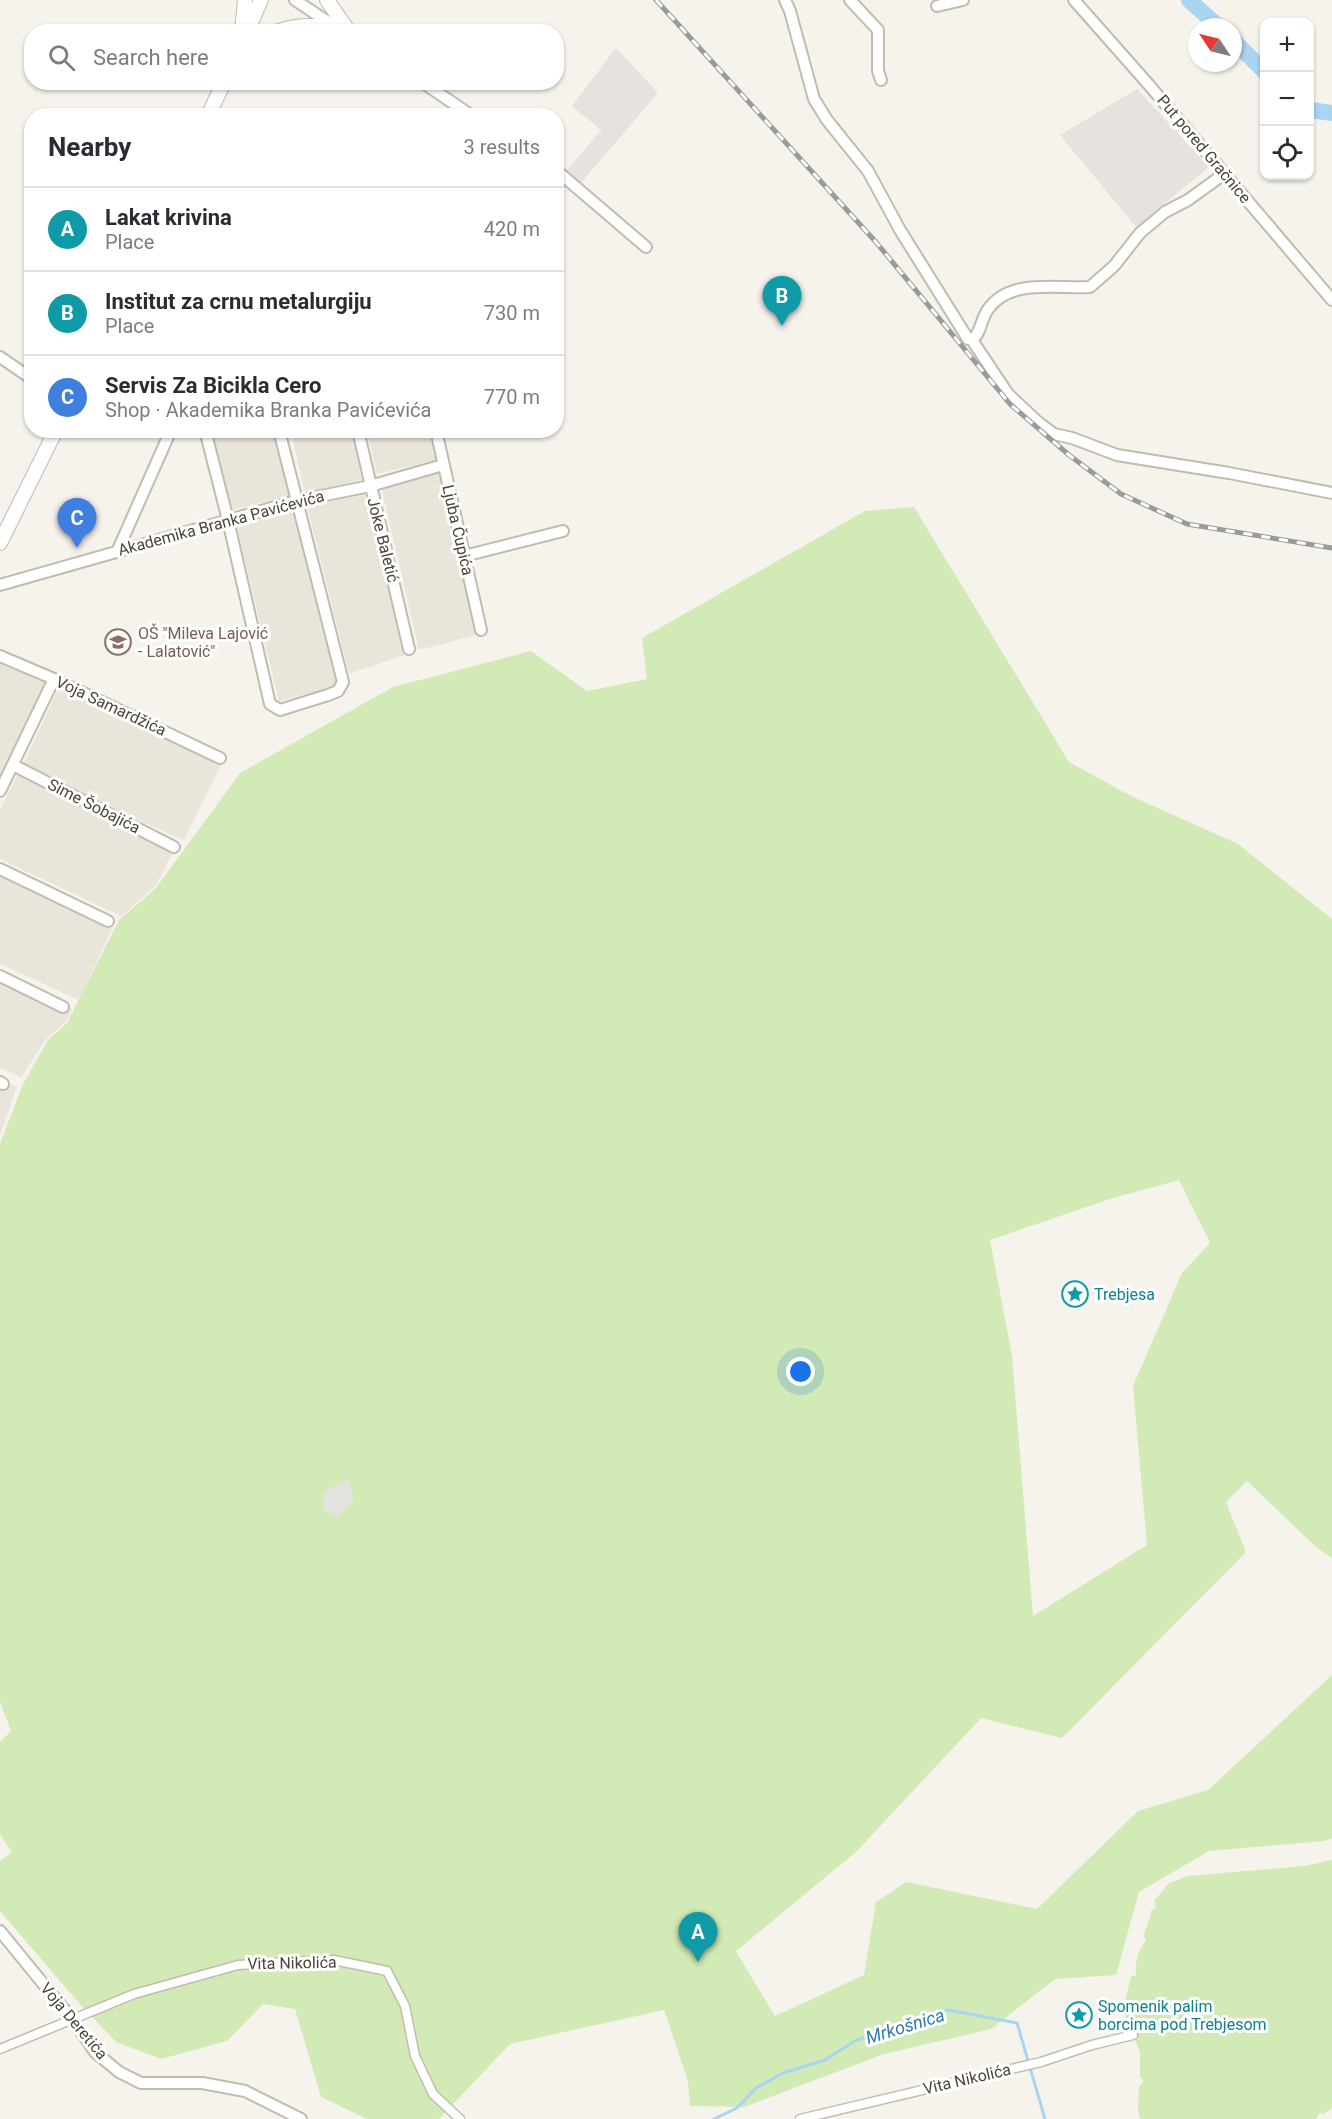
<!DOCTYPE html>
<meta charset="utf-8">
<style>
body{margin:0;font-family:Roboto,sans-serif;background:#f2f2f3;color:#2b2b33}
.controls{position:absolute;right:18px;top:18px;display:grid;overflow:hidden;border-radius:12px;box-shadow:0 2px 4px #0004}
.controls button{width:54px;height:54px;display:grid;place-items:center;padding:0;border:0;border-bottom:2px solid #e1e1e2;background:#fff;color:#2b2b33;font:30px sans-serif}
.compass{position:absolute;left:1188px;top:18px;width:54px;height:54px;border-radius:50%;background:#fff;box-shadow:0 2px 4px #0004;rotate:305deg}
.you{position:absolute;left:801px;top:1372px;width:21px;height:21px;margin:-15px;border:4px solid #fff;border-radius:50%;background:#1a73e8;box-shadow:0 0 0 9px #1a73e833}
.badge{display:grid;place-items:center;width:39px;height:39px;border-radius:50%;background:#fc3f1d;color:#fff;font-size:20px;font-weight:700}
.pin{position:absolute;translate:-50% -50px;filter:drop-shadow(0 2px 3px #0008)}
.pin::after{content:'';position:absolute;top:32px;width:21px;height:18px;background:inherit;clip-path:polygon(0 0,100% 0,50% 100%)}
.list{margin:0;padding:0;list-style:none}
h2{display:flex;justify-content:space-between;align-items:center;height:78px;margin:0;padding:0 24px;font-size:26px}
h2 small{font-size:20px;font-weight:400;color:#7c7c81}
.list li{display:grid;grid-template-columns:39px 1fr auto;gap:18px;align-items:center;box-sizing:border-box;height:84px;padding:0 24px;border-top:2px solid #e1e1e2}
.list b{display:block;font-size:22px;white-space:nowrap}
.list p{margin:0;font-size:20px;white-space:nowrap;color:#7c7c81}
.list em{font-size:20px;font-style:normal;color:#7c7c81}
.icon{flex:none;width:33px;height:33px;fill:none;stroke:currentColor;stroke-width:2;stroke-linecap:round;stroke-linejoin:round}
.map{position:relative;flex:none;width:1332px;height:2119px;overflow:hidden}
.search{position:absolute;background:#fff;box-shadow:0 2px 4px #0004;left:24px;top:24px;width:540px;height:66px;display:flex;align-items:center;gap:15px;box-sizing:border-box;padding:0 21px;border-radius:24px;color:#7c7c81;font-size:22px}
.panel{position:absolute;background:#fff;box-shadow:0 2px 4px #0004;left:24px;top:108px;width:540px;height:330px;border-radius:24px}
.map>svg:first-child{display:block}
.residential{fill:#eae5da}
.industrial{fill:#e6e2dd}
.green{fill:#d2eab5;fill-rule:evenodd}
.parking{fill:#e5e3e0}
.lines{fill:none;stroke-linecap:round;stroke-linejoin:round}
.stream{stroke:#a9d4f2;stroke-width:3}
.river{stroke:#a9d4f2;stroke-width:16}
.pedestrian-casing{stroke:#c2bbae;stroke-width:11}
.minor-casing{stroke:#c2bbae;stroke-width:14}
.tertiary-casing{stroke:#c2bbae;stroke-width:16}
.pedestrian{stroke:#fff;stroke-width:8}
.minor{stroke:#fff;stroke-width:10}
.tertiary{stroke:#fff;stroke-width:14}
.rail-casing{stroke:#9a9a9a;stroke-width:5}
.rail{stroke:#fff;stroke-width:3;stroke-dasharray:9;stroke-linecap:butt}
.labels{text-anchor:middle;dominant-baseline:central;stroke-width:6;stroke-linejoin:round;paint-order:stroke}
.street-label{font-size:16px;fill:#4b4439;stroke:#fff}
.education-label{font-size:16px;fill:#785e54;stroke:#fff;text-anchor:start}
.culture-label{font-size:16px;fill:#0d838f;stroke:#fff;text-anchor:start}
.water-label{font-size:18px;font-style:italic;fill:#2e7ab2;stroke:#fff}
</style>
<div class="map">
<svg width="1332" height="2119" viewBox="0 0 1332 2119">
<rect width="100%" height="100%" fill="#f6f3ec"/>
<path class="residential" d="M212,431H280L295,495L232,510Z
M291,431H358L369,478L305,493Z
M367,431H434L440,459L377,474Z
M443,472L484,633L419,650L381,486Z
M371,490L413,652L349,674L307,506Z
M298,507L342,686L279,701L236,524Z
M0,661L46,682L0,779Z
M59,687L222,763L184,840L122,813L23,765Z
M18,774L176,846L156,886L121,916L0,859V810Z
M0,870L115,922L79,1000L0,964Z
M0,976L72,1009L66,1022L47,1038L21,1077L0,1068Z
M0,1079L17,1087L0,1136Z"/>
<path class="industrial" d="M616,48L658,93L581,183L566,171L601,130L572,106Z
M1137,89L1209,167L1136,227L1060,135Z"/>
<path class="green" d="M914,507L1069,762L1131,796L1238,844L1332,919V1558L1317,1548L1247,1481L1226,1502L1246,1552L1062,1738L981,1718L856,1852L736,1951L775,2016L864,1975L876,1902L906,1882L1037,1909L1138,1811L1208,1790L1332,1675V1838L1324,1841L1209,1851L1139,1892L1116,1975L1055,1979L991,2029L884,2054L744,2107L690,2106L688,2081L664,2010L510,2044L439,2119H367L321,2097L295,2009L263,2004L227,2041L161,2059L116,2042L79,2003L0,1911V1861L12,1852L0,1834V1742L11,1731L0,1702V1144L23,1084L48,1040L67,1023L119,920L156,888L240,773L393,687L531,651L587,691L647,679L642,638L865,511ZM1179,1180L1210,1243L1182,1273L1133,1386L1147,1545L1033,1616L1012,1356L990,1240L1113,1198Z
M1332,1860V2108L1324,2114L1319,2113L1316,2119H1140L1138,2110L1139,2086L1142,2084L1143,2080L1140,2076V2052L1123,2010L1128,2007L1125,2001L1131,1977L1136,1975C1135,1962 1138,1950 1146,1940L1144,1935L1152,1910L1156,1908L1154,1901L1169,1883L1188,1876L1304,1866Z"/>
<path class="parking" d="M348,1479L354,1499L338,1517L324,1511V1492Z"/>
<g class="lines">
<path class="stream" d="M714,2119L737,2108L756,2088L783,2073L825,2060L855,2041L895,2026L948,2010L1017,2023L1045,2119"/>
<path class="river" d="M1189,0L1219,27
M1233,40L1264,71
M1310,110L1332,113"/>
<g class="pedestrian-casing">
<path id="pedestrian" d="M0,2049L134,1994L238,1965L334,1960L387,1971L405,2006L415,2056L433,2094L460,2119
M800,2119L1041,2062L1092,2045L1133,2035"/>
</g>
<g class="minor-casing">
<path id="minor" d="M295,0L337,28
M785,0L790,11L814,99L827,120L868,171L900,230L968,339L972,340L1008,394L1039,423L1054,434L1072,438L1117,455L1229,473L1332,493
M850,0L878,30V71L881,80
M1074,0L1149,85L1332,300
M937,6L963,0
M422,82L472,116
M556,170L646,247
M972,340C981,334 981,317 989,308C1011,278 1058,289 1090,287L1114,266L1140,233L1165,212L1188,200L1224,174
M0,357L32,379
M205,430L228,520L270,704L280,710L328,695L338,691L343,682L279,430
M358,430L409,649
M436,430L481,630
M117,552L171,430
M464,556L563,531
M0,585L296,501L370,486L443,465
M0,656L54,679L220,758
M13,765L174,847
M0,791L54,679
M0,869L108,921
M0,976L63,1007
M0,1082L3,1084
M0,1931L72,2019L95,2052L119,2072L141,2083H202L245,2091L301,2119"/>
</g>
<g class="tertiary-casing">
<path id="tertiary" d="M327,0L349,32
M242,32L245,0
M247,32L261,0
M276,32C298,24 316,25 338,29
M208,116L224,82
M0,543L56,430"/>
</g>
<use href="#pedestrian" class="pedestrian"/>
<use href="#minor" class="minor"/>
<use href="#tertiary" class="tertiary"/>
<g class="rail-casing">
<path id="rail" d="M656,0L875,241L1010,404L1069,455L1121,494L1187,524L1332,548"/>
</g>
<use href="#rail" class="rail"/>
</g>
<defs>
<g id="school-ring" transform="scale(1.35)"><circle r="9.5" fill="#fff" stroke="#8d6e63" stroke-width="1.5"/><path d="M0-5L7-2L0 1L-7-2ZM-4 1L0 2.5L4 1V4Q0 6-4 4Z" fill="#8d6e63"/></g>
<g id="sight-ring" transform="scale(1.35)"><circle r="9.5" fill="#fff" stroke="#0f9aa8" stroke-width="1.5"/><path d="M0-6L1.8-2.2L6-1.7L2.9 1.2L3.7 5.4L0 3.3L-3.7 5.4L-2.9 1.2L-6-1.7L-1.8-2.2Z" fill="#0f9aa8"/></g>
</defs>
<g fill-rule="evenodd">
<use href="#school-ring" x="118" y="642"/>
<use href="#sight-ring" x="1075" y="1294"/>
<use href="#sight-ring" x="1079" y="2015"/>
</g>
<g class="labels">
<g class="street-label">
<text transform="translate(1204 149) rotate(50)">Put pored Gračnice</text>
<text transform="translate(221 523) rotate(-15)">Akademika Branka Pavićevića</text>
<text transform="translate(458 530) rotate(77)">Ljuba Čupića</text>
<text transform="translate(383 540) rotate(76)">Joke Baletić</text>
<text transform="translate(111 706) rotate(25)">Voja Samardžića</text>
<text transform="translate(94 806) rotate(27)">Sime Šobajića</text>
<text transform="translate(292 1963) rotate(-1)">Vita Nikolića</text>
<text transform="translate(74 2021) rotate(50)">Voja Deretića</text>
<text transform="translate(967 2079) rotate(-13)">Vita Nikolića</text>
</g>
<g class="education-label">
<text x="138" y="633">OŠ "Mileva Lajović<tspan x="138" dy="18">- Lalatović"</tspan></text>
</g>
<g class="culture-label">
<text x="1094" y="1294">Trebjesa</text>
<text x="1098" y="2006">Spomenik palim<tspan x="1098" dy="18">borcima pod Trebjesom</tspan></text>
</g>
<g class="water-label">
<text transform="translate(905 2026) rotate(-17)">Mrkošnica</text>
</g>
</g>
</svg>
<div class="controls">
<button>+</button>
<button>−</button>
<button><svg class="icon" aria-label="locate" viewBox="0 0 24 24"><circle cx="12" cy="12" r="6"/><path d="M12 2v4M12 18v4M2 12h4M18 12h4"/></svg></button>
</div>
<svg class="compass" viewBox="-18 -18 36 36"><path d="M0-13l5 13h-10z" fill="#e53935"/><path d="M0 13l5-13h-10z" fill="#7c7c81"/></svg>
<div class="you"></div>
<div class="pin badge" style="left:698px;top:1962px;background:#0f9aa8">A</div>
<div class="pin badge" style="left:782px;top:326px;background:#0f9aa8">B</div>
<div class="pin badge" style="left:77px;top:548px;background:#3f7fe0">C</div>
<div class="search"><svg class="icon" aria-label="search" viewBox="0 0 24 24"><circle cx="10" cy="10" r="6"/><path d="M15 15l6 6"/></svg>Search here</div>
<section class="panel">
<h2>Nearby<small>3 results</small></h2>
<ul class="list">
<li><span class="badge" style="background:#0f9aa8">A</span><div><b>Lakat krivina</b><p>Place</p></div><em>420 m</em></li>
<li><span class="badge" style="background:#0f9aa8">B</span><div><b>Institut za crnu metalurgiju</b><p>Place</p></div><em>730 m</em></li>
<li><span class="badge" style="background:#3f7fe0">C</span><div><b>Servis Za Bicikla Cero</b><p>Shop · Akademika Branka Pavićevića</p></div><em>770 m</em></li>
</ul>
</section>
</div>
